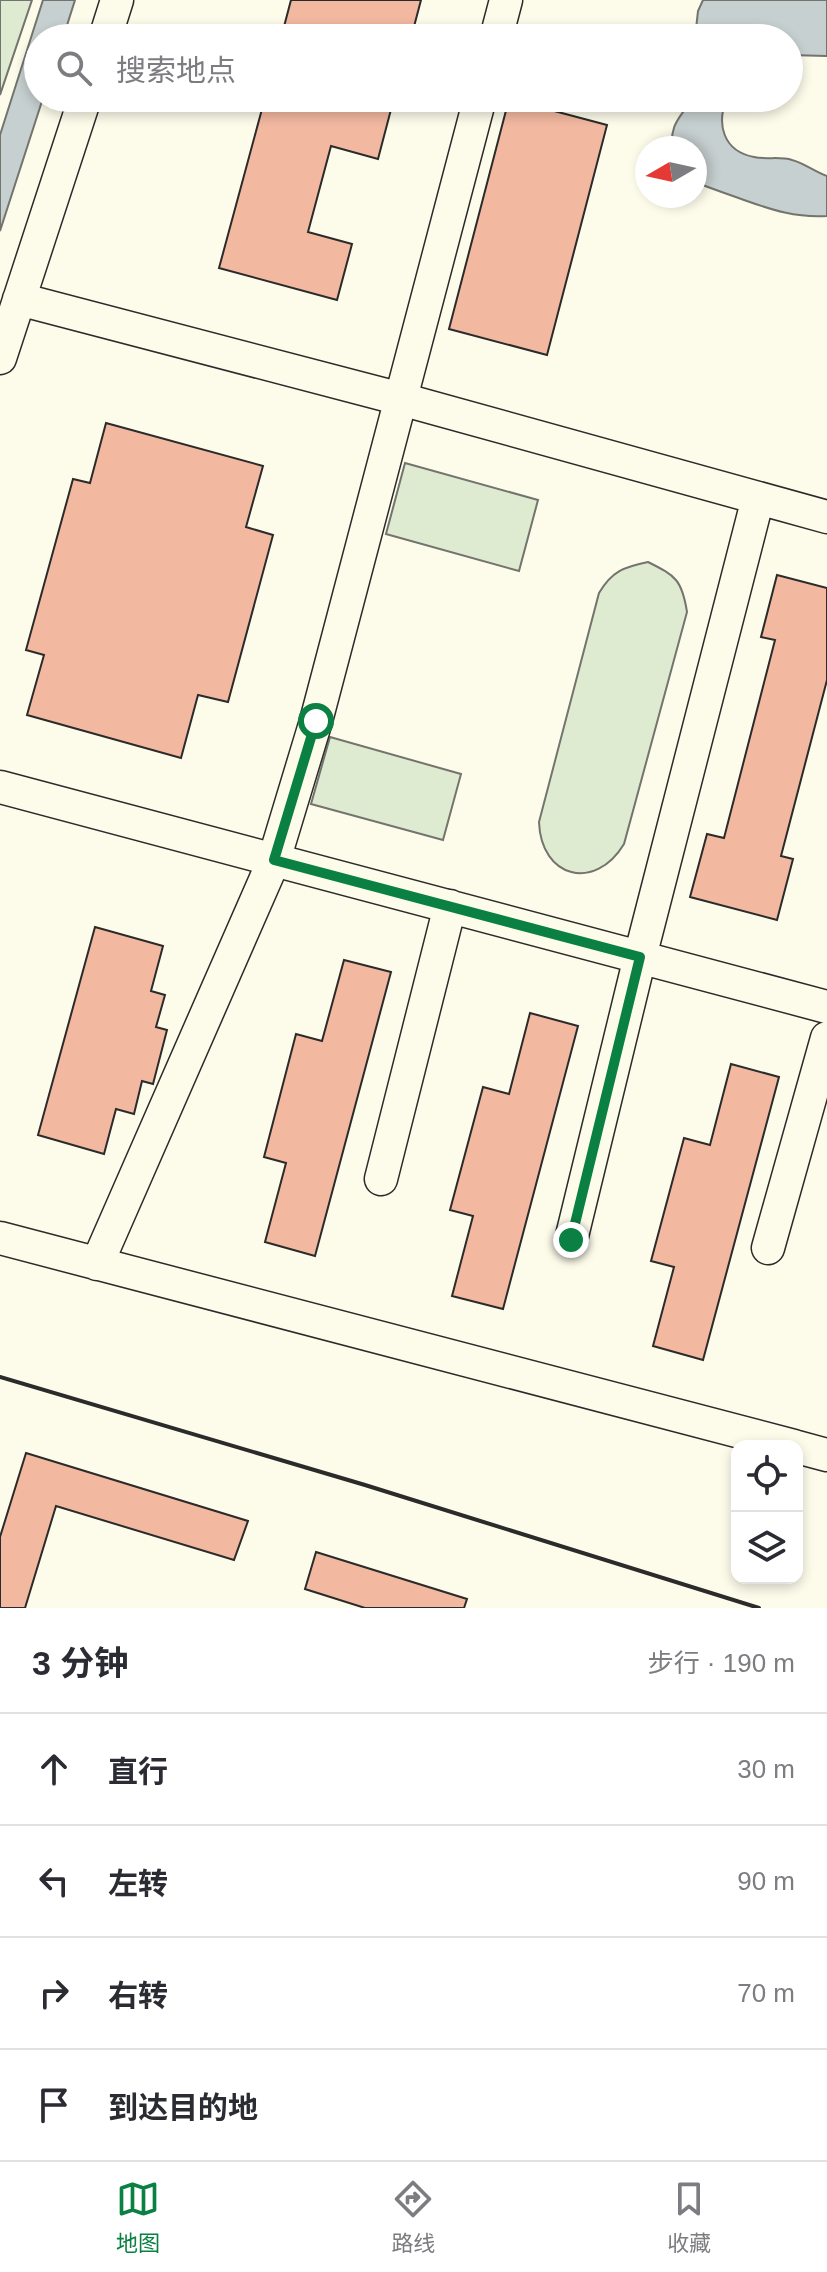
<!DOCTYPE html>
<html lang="zh">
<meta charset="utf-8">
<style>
body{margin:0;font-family:Helvetica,"Noto Sans SC",sans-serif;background:#f7f7f7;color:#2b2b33}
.controls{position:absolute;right:24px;bottom:24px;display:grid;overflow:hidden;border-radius:16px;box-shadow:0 4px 12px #0003}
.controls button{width:72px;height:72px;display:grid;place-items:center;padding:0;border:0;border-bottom:2px solid #e1e1e2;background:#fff;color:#2b2b33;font:40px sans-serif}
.compass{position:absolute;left:635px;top:136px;width:72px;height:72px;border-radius:50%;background:#fff;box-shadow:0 4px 12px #0003;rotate:261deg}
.stop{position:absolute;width:24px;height:24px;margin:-18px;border:6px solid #0b8043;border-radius:50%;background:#fff}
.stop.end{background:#0b8043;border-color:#fff;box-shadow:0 2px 8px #0008}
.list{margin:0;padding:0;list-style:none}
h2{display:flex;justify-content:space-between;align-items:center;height:104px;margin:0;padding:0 32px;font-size:34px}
h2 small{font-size:26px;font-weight:400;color:#7c7c81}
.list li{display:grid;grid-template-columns:52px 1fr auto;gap:24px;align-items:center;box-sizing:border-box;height:112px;padding:0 32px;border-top:2px solid #e1e1e2}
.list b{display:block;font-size:30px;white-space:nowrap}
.list em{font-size:26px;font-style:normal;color:#7c7c81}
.icon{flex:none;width:44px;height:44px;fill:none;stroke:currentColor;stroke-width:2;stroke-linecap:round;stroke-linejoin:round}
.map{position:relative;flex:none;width:827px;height:1608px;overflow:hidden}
.search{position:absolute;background:#fff;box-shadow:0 4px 12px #0003;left:24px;right:24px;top:24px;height:88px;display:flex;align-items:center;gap:20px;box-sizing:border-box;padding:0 28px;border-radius:44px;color:#7c7c81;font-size:30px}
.sheet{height:552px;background:#fff}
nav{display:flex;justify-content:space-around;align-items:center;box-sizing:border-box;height:112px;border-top:2px solid #e1e1e2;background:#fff;font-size:22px;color:#7c7c81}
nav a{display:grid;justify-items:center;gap:4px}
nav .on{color:#0b8043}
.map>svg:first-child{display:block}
.green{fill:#deebd1;stroke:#74746e;stroke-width:2}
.water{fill:#c7d0d0;stroke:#74746e;stroke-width:2}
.building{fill:#f2b8a0;stroke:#2b2b2b;stroke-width:2}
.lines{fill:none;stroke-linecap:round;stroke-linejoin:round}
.minor-casing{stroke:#2b2b2b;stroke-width:35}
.minor{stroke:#fdfbea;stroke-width:32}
.wall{stroke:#2b2b2b;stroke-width:4}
.route{stroke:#0b8043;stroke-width:10}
</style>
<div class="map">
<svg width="827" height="1608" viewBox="0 0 827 1608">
<rect width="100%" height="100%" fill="#fdfbea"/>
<path class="green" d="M0,0H32L0,95Z
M405,463L538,500L519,571L386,534Z
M648,562C676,576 682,580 687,612L624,844C595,892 541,878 539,822L599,593C612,571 624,567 648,562Z
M330,737L461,774L443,840L311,804Z"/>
<path class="water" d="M43,0H75L63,38H38V98H43L0,231V135Z
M703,0H827V56L789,55V38H695L698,11Z
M692,98H727C716,124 723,151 754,157C766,160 780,156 792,160C804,163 815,172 827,176V216C797,218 772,210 744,200C728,194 712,189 695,182V148H672C670,122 681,118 692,98Z"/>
<path class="building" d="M291,0H421L411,38H281Z
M265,98H394L378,159L331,146L308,232L352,244L337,300L219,268Z
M509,99L607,125L547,355L449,329Z
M106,423L263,466L246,527L273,535L228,702L198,695L181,758L27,715L44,655L26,650L73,479L90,483Z
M777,575L827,588V680L781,856L793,859L777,920L690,897L707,834L724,838L775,640L761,637Z
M95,927L163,946L151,991L165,995L156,1027L167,1030L153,1084L142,1081L134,1114L116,1109L104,1154L38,1135Z
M344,960L391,972L315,1256L265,1242L286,1163L264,1157L296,1034L322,1041Z
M530,1013L578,1026L503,1309L452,1296L473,1216L450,1210L483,1087L509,1094Z
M731,1064L779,1077L703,1360L653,1346L674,1267L651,1261L684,1138L710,1145Z
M26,1453L248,1521L234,1560L56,1506L25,1608H0V1537Z
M316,1552L467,1599L464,1608H365L305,1589Z"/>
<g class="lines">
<g class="minor-casing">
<path id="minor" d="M105,38L117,0
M496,38L506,0
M19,299L401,399L827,517
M0,358L85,98
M0,787L827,1007
M381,1179L450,906
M0,1238L794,1446
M571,1240L640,957L758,498
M768,1248L827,1038
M97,1264L274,860L316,721L480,98
M797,1447L827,1455"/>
</g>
<use href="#minor" class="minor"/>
<path class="wall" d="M0,1377L365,1485L759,1608"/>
</g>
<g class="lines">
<path class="route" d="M316,721L274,860L640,957L571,1240"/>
</g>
</svg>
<div class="controls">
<button><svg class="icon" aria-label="locate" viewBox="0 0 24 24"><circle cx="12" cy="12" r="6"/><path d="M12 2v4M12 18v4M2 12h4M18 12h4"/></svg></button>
<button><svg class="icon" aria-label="layers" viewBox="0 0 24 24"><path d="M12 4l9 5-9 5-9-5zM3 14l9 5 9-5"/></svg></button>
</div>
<svg class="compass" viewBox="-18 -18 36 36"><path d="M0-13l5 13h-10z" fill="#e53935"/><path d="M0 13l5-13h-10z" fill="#7c7c81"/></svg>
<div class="stop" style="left:316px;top:721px"></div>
<div class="stop end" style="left:571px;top:1240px"></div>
<div class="search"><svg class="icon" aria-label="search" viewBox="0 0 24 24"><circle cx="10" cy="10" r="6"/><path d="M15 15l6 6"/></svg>搜索地点</div>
</div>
<section class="sheet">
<h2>3 分钟<small>步行 · 190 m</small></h2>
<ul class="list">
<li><svg class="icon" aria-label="ahead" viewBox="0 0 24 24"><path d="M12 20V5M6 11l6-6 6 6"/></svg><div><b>直行</b></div><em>30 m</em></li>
<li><svg class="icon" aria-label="left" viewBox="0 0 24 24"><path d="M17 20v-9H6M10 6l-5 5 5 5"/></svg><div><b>左转</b></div><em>90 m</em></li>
<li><svg class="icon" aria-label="right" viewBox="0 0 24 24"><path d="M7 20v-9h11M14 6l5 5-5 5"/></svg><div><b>右转</b></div><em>70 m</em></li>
<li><svg class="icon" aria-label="arrive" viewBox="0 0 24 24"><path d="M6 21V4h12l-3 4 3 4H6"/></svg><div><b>到达目的地</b></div></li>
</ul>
</section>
<nav>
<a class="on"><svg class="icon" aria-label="map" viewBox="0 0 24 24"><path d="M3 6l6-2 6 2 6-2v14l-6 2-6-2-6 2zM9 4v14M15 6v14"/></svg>地图</a>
<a><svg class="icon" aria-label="directions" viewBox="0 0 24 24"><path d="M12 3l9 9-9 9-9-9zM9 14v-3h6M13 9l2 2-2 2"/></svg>路线</a>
<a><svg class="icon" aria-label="saved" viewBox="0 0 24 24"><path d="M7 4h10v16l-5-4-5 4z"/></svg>收藏</a>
</nav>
